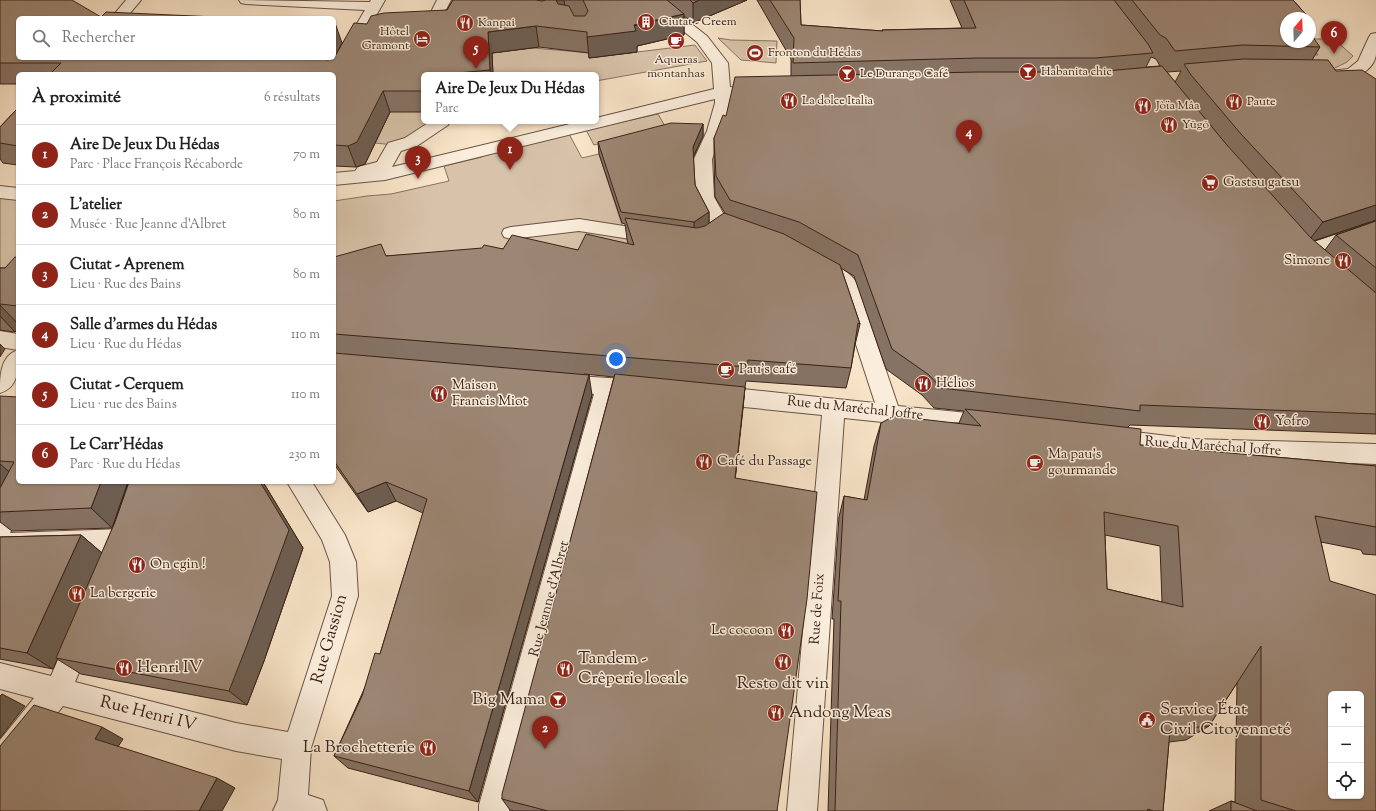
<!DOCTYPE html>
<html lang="fr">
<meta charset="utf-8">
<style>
body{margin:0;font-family:"Sorts Mill Goudy",serif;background:#f2f2f2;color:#222}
.controls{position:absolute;right:12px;bottom:12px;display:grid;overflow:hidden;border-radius:6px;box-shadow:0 1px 3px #0004}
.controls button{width:36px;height:36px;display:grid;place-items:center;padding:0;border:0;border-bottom:1px solid #e0e0e0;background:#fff;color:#222;font:20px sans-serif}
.compass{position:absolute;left:1280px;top:12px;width:36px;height:36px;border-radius:50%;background:#fff;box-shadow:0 1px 3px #0004;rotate:19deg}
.you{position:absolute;left:616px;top:359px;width:14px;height:14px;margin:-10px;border:3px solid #fff;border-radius:50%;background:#1a73e8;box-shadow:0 0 0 6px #1a73e833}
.badge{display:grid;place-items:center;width:26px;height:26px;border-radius:50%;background:#8f2418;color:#fff;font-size:13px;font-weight:700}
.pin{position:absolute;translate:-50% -33px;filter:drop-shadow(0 1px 2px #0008)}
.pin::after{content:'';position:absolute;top:21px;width:14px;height:12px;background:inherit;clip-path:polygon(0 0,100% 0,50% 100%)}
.popup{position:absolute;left:421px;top:72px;width:178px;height:52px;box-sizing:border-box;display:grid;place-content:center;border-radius:6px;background:#fff;filter:drop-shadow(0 1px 3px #0005);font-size:13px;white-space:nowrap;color:#767676}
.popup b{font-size:15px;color:#222}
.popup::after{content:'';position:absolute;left:50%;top:100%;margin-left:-8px;border:8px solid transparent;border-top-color:#fff}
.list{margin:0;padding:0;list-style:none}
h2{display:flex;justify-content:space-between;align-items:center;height:52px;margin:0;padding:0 16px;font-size:17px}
h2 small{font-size:13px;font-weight:400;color:#767676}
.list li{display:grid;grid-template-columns:26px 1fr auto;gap:12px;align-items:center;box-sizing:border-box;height:60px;padding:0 16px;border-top:1px solid #e0e0e0}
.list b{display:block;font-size:15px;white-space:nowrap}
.list p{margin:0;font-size:13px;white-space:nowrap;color:#767676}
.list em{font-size:13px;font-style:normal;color:#767676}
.icon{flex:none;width:22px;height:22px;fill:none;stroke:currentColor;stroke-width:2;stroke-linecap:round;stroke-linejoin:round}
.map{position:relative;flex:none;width:1376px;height:811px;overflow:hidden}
.search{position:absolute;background:#fff;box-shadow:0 1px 3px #0004;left:16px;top:16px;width:320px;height:44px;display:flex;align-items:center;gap:10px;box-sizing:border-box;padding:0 14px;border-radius:6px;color:#767676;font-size:15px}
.panel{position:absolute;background:#fff;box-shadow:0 1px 3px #0004;left:16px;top:72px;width:320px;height:412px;border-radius:6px}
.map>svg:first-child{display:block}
.green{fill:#d8c3aa;stroke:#887261}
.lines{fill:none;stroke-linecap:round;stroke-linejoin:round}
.minor-casing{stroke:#695244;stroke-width:2}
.minor{fill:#faeddb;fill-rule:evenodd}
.wall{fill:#867364;stroke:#392118;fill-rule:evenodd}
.shaded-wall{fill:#6d5e51;stroke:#392118}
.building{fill:#9c8674;stroke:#392118;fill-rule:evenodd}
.labels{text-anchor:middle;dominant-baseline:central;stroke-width:3;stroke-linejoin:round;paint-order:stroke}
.far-poi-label{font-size:12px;fill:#392118;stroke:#faeddb;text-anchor:start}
.poi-label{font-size:14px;fill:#392118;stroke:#faeddb;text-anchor:start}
.street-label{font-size:14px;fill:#392118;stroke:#faeddb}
.near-street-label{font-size:17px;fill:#392118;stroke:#faeddb}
.near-poi-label{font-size:17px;fill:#392118;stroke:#faeddb;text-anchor:start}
</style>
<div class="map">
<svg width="1376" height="811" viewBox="0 0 1376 811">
<rect width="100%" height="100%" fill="#f8e4c8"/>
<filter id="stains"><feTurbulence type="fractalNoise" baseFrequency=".005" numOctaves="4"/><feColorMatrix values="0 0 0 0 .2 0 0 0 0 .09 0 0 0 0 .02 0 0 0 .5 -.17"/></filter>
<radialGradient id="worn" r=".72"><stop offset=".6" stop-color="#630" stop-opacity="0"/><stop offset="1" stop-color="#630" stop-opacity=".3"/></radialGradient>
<path class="green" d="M718,38L731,40L777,41L776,63L741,60Z
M1310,39H1334L1353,56L1347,62L1331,70L1262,53L1318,55L1309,42H1310Z
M695,45L707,61L596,81V75H424V121H438L394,145L375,143L390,112L414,73L492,53L533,48L592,53L596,57Z
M658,114L665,126L594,145L586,130Z
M569,134L582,158L599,154L623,228L648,246L334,283V201L367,196L391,194L449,181L444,166L482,157L484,154Z
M0,197L18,200V290L0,287Z"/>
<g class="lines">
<g class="minor-casing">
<path id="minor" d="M126,0H141L126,18H111Z
M239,0L370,2L371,0H385L342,75L340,78L334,80V74H327L365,10L246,4L241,3Z
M437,0H451L440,21L415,23L410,22L408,19L410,16L430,14Z
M645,0H661L707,36L728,63L730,87L766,89L768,92L766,95L731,97V103L723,131L712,159L714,197L728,222L749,229L751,233L749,237L742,239L714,230L696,197L694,159L707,131L715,103V99L385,180L334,185V173L355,171L358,167L377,162L388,143L405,138L431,121H450L448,125L417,146L401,151L392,167L582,121H596V118L714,89L712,63L697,42Z
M1376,33C1376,40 1376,48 1376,55C1372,78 1339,83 1320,78L1318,75L1320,72L1348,69L1358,61L1369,37L1371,34Z
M0,186L18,188V200L0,198Z
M579,219L656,231L663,232L665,237L663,242L656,243L579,231L511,239L504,237L502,233L504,229L511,227Z
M1376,221V234L1303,260L1296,258L1293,253L1296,248Z
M819,259C831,263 850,271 856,282L898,406L988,415L996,418L999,424L996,430L988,433L844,418L817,811H787L822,415L714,404L706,401L703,395L706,389L714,386L875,403L837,286L812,271L809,266L812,261Z
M0,331L18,334V350L0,347Z
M18,350C18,367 20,387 0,393C0,376 0,356 18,350Z
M561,375L640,380L648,383L651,389L648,395L640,398L616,396L509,805V811H479V805L594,394L561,391L553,389L550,383L553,377Z
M1110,429L1193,439L1376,444V464L1193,457L1110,447L1102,445L1099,438L1102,431Z
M18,474V482H35L10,533L122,529L131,532L134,540L131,548L122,551L0,555V503L15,475Z
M287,482H312L345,535L356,562L358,596L311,748L308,795L323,800L327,811H273L278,800L282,759L236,751L63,706L10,773L0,777V740L34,698L0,689V663L51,676L71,629L80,625L89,629L93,638L75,682L236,723L288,732L332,596L330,562L322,540Z"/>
</g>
<use href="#minor" class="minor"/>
</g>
<path class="wall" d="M0,0L101,17L238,18H18V58L342,43L367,24L447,10L453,0H747L693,23L684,16V35L637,46V52L589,58V53L539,47L492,53L493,75H424V112H390L365,164L356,167L334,166V74H18V84H0Z
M757,0H800L801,25L882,31V30L962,28L950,0H1293L1309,18H1286L1320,47L1312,60L1376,220L1314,241L1325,250L1336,235L1376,221V434L1130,425L1128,427L1140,445L1376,466V555L1363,554L1361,550L1321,542L1376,811H1209L1231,801L1235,802L1237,683L1209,726L1186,740L1169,742L1163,811H828L834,619H832L839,517L844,496L864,500L874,446L881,423H959L964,411L934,408L922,395L886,369L854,276L841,268L860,324L855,345L851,368L846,388L746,381L745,387L735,478L777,811H514L510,810L502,799L614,377L584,374L592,395L478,802L348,768L334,756L380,654L423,513L396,501L368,512L334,464V257L386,256L503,249L578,250L628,244L627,239L625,224L622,223L599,154L598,142L703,124V136L693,158L695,185L709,212V224L704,227L705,226L725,213L715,197L714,159V138L726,116L791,76V59ZM1151,57L1156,59L1160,66L1146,67ZM1181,71L1175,82L1167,72ZM1105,535L1160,546L1162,602L1107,589Z
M18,108V165L3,163L0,159V127Z
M18,257V328L15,332L0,330V268H5Z
M0,396L18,482H128L112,528L12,531L0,522Z
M129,482H263L303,548L264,661L247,705L81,674L57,659L53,669L0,659V537L81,535L102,553L115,522Z"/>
<path class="shaded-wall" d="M555,0H564L566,15Z
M699,0H747L693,23V3Z
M684,14V35L637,46V52L589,58L587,37Z
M335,23L342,43L326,73L320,58H334V25Z
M536,26L539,47L492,53L493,75H491L490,70L488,32Z
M383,91L390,112L365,164L356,167L348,146Z
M703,124V136L692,159L693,147Z
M1376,205V220L1307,243L1323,222Z
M709,212V224L694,233V222Z
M0,305L18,324V328L15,332L0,316Z
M0,344L5,349L0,357Z
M589,375L592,395L478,802L469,791Z
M745,387L743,409L733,499L735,478Z
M0,464L13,475L0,500Z
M101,482H128L112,528L91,508Z
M260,482H263L303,548L264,661L247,705L229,691Z
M386,482L396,501L368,512L357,494Z
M81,535L103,554L53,669L27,653Z
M2,694L25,706L0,738V696Z
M102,727L123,739L116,750L95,739Z
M217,778L235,788L222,811H199Z"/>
<path class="building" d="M0,0H72L101,17L106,12L238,18H18V58H325V59L327,60L334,58L354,23L367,24L371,16L384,13L447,10L453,0H536L542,1L546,0H556L558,4L569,6L574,16H585L588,11L583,0H667L684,14L634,25L636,31L587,37V32L536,26L488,32L490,70L446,74L447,75H424V91H383L357,142L348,146L334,145V74H50L61,63H0Z
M690,0H699L693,3Z
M770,0H800L801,25L883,31L882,30L976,28L964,0H1114L1148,44L1153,53L1095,58H978L793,63L794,38Z
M1132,0H1293L1309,18H1286V42H1310V33L1320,47L1243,45L1175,51L1166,38L1160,35Z
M1243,59L1328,60L1336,71L1362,70L1376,79V205L1323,222L1241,134L1191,75L1184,64Z
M1162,66L1226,144L1311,238L1376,293V414L1140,405V411L941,388L929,375L892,349L858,255L799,222L730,200L716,176L714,138L723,115L726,116L735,77L978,72H1095Z
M18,108V146L0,143V127Z
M671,123L703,124L693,147L695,185L709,212L694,222L621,212L598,142Z
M724,213L784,234L840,265L860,324L858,323L851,368L748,360L747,367L334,334V257L381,244L386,256L482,248L484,245L503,249L512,235L578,250L586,234L634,245L625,218L697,228L705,226Z
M1376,221V268L1336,235Z
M15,257H18V306L0,304V268H5Z
M334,353L589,375L469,791L334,756L362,696L375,653L380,654L427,499L386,482L357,494L334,461Z
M615,374L745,387L735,478L817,492L807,599L777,811H548L502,799V794Z
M0,396L18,397V482H101L91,508L0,512V488L14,462L0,461Z
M965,409L1141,429L1140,445L1376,466V527L1315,516L1330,581L1376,595V811H1296L1261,800V646L1209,726L1170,730L1163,811H1153L1148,809L1147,811H835L841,601H838L844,496L867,500L881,423L894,416L981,426ZM1104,512L1178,526L1183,607L1107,589ZM1331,694H1361V796H1331Z
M129,482H260L289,530L247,645L229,691L56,658L115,522Z
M81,535L27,653L0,648V537Z
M34,705L102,727L95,739L217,778L199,811H0V746Z
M1231,801L1257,811H1231Z"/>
<defs>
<g id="building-disc" transform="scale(0.9)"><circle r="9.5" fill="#8f2418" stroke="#faeddb"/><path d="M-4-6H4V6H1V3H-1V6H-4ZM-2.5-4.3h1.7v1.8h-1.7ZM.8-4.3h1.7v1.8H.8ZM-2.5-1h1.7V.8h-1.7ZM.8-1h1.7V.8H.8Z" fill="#fff"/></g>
<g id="restaurant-disc" transform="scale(0.9)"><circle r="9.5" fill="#8f2418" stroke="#faeddb"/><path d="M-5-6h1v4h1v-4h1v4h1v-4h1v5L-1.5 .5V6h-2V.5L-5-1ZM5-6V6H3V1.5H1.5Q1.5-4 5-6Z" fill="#fff"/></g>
<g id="hotel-disc" transform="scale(0.9)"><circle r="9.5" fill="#8f2418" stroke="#faeddb"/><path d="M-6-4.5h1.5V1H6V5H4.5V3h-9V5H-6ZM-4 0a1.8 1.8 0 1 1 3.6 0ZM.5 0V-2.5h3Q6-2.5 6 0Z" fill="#fff"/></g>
<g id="cafe-disc" transform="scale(0.9)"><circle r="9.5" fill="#8f2418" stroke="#faeddb"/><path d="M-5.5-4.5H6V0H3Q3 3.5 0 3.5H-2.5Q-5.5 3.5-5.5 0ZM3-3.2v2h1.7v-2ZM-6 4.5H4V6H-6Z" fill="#fff"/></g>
<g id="stadium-disc" transform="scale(0.9)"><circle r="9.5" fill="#8f2418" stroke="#faeddb"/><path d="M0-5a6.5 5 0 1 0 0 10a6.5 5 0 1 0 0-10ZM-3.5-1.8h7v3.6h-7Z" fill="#fff"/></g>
<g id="bar-disc" transform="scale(0.9)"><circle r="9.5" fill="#8f2418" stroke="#faeddb"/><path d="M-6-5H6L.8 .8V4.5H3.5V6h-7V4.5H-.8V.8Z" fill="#fff"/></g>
<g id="supermarket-disc" transform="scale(0.9)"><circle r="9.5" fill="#8f2418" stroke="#faeddb"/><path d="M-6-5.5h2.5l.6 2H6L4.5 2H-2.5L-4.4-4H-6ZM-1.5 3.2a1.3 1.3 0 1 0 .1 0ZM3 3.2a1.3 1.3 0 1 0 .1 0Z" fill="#fff"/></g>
<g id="civic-disc" transform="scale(0.9)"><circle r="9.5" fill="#8f2418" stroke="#faeddb"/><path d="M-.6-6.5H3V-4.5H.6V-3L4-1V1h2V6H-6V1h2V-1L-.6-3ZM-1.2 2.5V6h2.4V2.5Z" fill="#fff"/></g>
</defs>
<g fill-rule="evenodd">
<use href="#building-disc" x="646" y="22"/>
<use href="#restaurant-disc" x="465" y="23"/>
<use href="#hotel-disc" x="422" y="39"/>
<use href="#cafe-disc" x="676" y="41"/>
<use href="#stadium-disc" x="755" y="53"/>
<use href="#bar-disc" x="1028" y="72"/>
<use href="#bar-disc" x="847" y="74"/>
<use href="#restaurant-disc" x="789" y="101"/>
<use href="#restaurant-disc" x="1234" y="102"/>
<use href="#restaurant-disc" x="1143" y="106"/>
<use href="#restaurant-disc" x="1169" y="125"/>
<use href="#supermarket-disc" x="1210" y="183"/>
<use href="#restaurant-disc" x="1343" y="261"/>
<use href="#cafe-disc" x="726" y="370"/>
<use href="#restaurant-disc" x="923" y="384"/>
<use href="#restaurant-disc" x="439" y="394"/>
<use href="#restaurant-disc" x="1262" y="422"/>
<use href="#restaurant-disc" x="704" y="462"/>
<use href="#cafe-disc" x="1035" y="463"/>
<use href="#restaurant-disc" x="137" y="565"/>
<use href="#restaurant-disc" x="77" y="594"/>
<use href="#restaurant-disc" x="786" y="631"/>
<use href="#restaurant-disc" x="783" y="662"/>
<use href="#restaurant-disc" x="124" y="668"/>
<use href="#restaurant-disc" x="565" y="669"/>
<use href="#bar-disc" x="558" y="700"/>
<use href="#restaurant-disc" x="776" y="713"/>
<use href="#civic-disc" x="1147" y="720"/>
<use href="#restaurant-disc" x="428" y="748"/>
</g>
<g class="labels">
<g class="far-poi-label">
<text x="659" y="22">Ciutat - Creem</text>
<text x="478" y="23">Kanpai</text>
<text x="409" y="32" text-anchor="end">Hôtel<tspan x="409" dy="14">Gramont</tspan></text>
<text x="768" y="53">Fronton du Hédas</text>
<text x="676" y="60" text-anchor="middle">Aqueras<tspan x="676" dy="14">montanhas</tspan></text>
<text x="1041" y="72">Habanita chic</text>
<text x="860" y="74">Le Durango Café</text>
<text x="802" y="101">La dolce Italia</text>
<text x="1247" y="102">Paute</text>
<text x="1156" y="106">Jòïa Mâa</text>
<text x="1182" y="125">Yūgō</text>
</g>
<g class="poi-label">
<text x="1223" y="183">Gastsu gatsu</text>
<text x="1330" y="261" text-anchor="end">Simone</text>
<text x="739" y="370">Pau's café</text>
<text x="936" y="384">Hélios</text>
<text x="452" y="386">Maison<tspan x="452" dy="16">Francis Miot</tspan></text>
<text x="1275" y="422">Yofro</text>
<text x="1048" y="455">Ma pau's<tspan x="1048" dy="16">gourmande</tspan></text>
<text x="717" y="462">Café du Passage</text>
<text x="150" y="565">On egin !</text>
<text x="90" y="594">La bergerie</text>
<text x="773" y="631" text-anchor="end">Le cocoon</text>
</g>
<g class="street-label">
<text transform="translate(855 409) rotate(6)">Rue du Maréchal Joffre</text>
<text transform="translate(1213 447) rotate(4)">Rue du Maréchal Joffre</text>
<text transform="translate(550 599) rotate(-75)">Rue Jeanne d'Albret</text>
<text transform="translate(818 609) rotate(-86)">Rue de Foix</text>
</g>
<g class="near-street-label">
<text transform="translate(330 639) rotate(-74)">Rue Gassion</text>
<text transform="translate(148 714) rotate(14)">Rue Henri IV</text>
</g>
<g class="near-poi-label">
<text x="578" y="659">Tandem -<tspan x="578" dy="20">Crêperie locale</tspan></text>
<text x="137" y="668">Henri IV</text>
<text x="783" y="684" text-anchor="middle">Resto dit vin</text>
<text x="545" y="700" text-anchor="end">Big Mama</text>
<text x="1160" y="710">Service État<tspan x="1160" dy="20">Civil Citoyenneté</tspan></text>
<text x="789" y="713">Andong Meas</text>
<text x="415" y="748" text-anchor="end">La Brochetterie</text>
</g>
</g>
<rect width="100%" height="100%" filter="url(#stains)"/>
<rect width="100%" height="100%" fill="url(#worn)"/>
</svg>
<div class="controls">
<button>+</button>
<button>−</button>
<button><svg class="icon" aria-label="locate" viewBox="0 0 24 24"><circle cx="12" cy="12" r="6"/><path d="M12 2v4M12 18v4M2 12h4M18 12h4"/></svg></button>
</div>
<svg class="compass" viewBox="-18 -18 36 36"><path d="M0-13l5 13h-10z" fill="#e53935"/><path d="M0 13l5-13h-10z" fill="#767676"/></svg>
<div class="you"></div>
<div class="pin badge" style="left:510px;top:170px">1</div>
<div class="popup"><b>Aire De Jeux Du Hédas</b>Parc</div>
<div class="pin badge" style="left:545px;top:749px">2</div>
<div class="pin badge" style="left:418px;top:179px">3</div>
<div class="pin badge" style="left:969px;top:153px">4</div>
<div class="pin badge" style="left:476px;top:69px">5</div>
<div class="pin badge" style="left:1334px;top:54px">6</div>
<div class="search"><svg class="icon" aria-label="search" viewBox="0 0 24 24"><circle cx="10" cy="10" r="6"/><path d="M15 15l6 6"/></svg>Rechercher</div>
<section class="panel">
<h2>À proximité<small>6 résultats</small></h2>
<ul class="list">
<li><span class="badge">1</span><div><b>Aire De Jeux Du Hédas</b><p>Parc · Place François Récaborde</p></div><em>70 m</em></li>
<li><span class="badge">2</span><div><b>L'atelier</b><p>Musée · Rue Jeanne d'Albret</p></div><em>80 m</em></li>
<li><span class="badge">3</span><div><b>Ciutat - Aprenem</b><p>Lieu · Rue des Bains</p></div><em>80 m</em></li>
<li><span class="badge">4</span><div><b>Salle d'armes du Hédas</b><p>Lieu · Rue du Hédas</p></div><em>110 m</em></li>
<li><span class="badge">5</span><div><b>Ciutat - Cerquem</b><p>Lieu · rue des Bains</p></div><em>110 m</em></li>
<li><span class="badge">6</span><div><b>Le Carr'Hédas</b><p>Parc · Rue du Hédas</p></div><em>230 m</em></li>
</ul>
</section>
</div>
